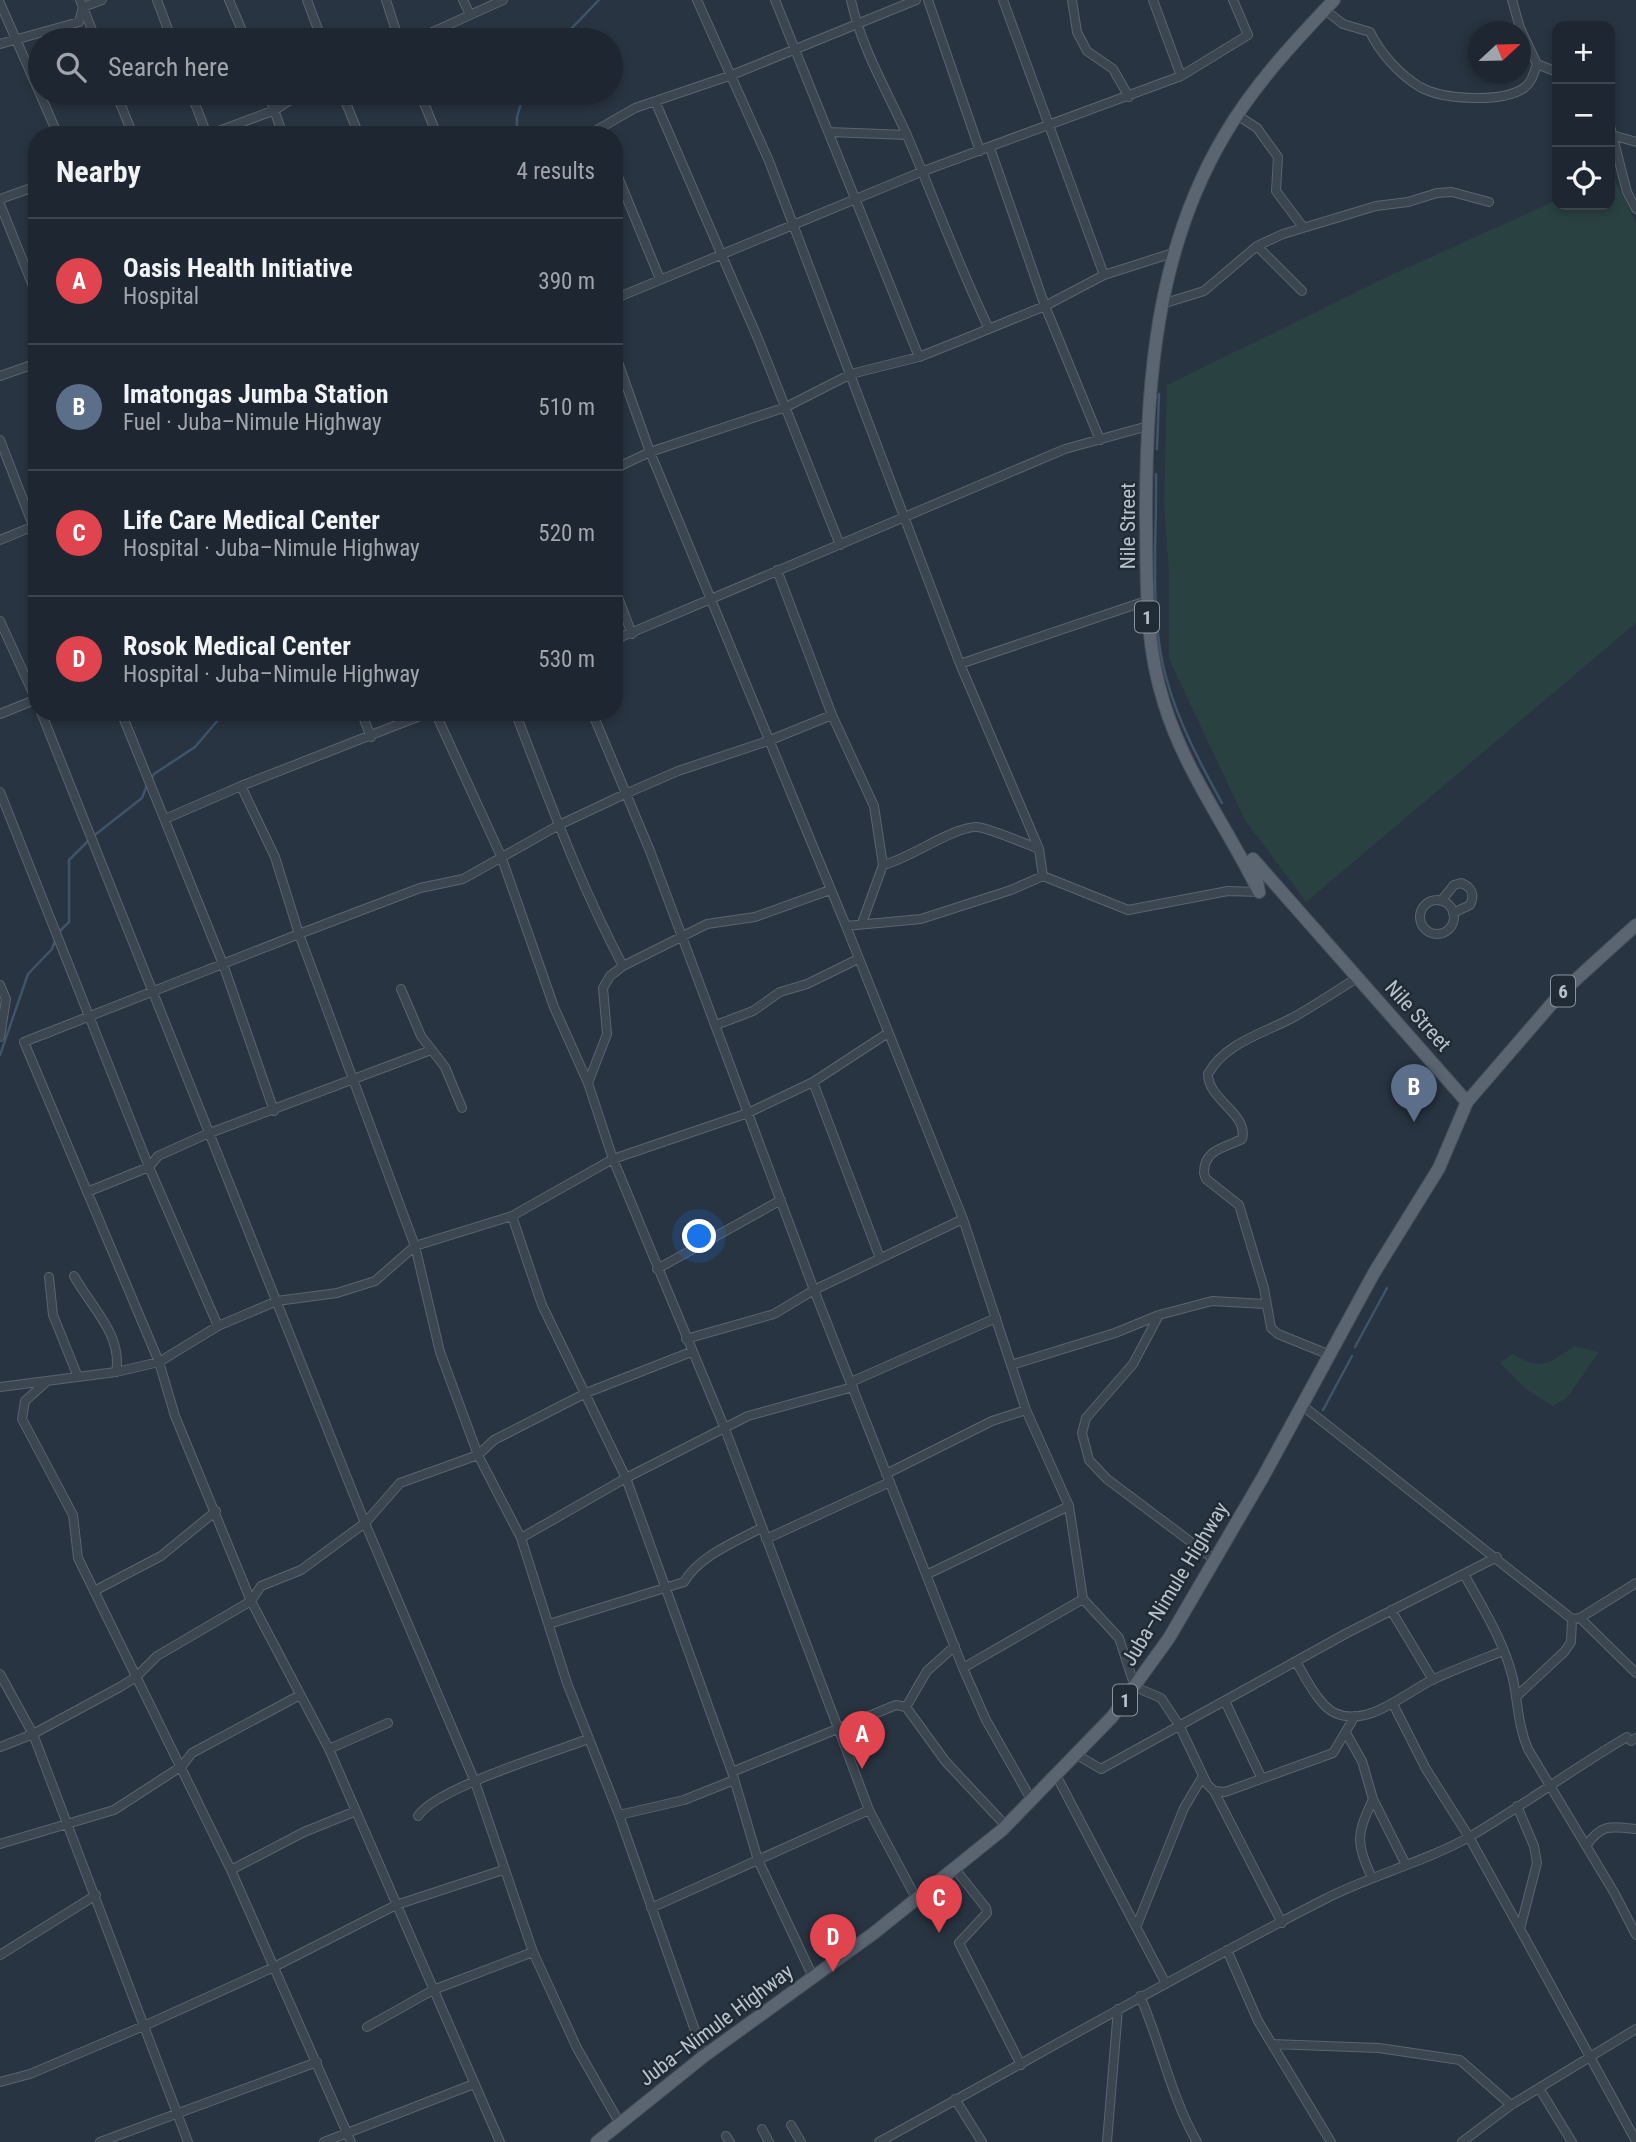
<!DOCTYPE html>
<meta charset="utf-8">
<style>
body{margin:0;font-family:"Roboto Condensed",sans-serif;background:#262f39;color:#f1f3f6}
.controls{position:absolute;right:21px;top:21px;display:grid;overflow:hidden;border-radius:14px;box-shadow:0 4px 10px #0003}
.controls button{width:63px;height:63px;display:grid;place-items:center;padding:0;border:0;border-bottom:2px solid #3c444d;background:#1e2731;color:#f1f3f6;font:35px sans-serif}
.compass{position:absolute;left:1468px;top:21px;width:63px;height:63px;border-radius:50%;background:#1e2731;box-shadow:0 4px 10px #0003;rotate:68deg}
.you{position:absolute;left:700px;top:1237px;width:24px;height:24px;margin:-18px;border:5px solid #fff;border-radius:50%;background:#1a73e8;box-shadow:0 0 0 10px #1a73e833}
.badge{display:grid;place-items:center;width:46px;height:46px;border-radius:50%;background:#95b2f1;color:#fff;font-size:23px;font-weight:700}
.pin{position:absolute;translate:-50% -58px;filter:drop-shadow(0 2px 4px #0008)}
.pin::after{content:'';position:absolute;top:37px;width:24px;height:21px;background:inherit;clip-path:polygon(0 0,100% 0,50% 100%)}
.list{margin:0;padding:0;list-style:none}
h2{display:flex;justify-content:space-between;align-items:center;height:91px;margin:0;padding:0 28px;font-size:30px}
h2 small{font-size:23px;font-weight:400;color:#a1a5ab}
.list li{display:grid;grid-template-columns:46px 1fr auto;gap:21px;align-items:center;box-sizing:border-box;height:126px;padding:0 28px;border-top:2px solid #3c444d}
.list b{display:block;font-size:26px;white-space:nowrap}
.list p{margin:0;font-size:23px;white-space:nowrap;color:#a1a5ab}
.list em{font-size:23px;font-style:normal;color:#a1a5ab}
.icon{flex:none;width:38px;height:38px;fill:none;stroke:currentColor;stroke-width:2;stroke-linecap:round;stroke-linejoin:round}
.map{position:relative;flex:none;width:1636px;height:2142px;overflow:hidden}
.search{position:absolute;background:#1e2731;box-shadow:0 4px 10px #0003;left:28px;top:28px;width:595px;height:77px;display:flex;align-items:center;gap:18px;box-sizing:border-box;padding:0 24px;border-radius:38px;color:#a1a5ab;font-size:26px}
.panel{position:absolute;background:#1e2731;box-shadow:0 4px 10px #0003;left:28px;top:126px;width:595px;height:595px;border-radius:28px}
.map>svg:first-child{display:block}
.green{fill:#2a4142}
.lines{fill:none;stroke-linecap:round;stroke-linejoin:round}
.stream{stroke:#3f5369;stroke-width:2.5}
.street-casing{stroke:#5a646e;stroke-width:10}
.primary-casing{stroke:#464f5a;stroke-width:14}
.street{stroke:#3c4651;stroke-width:8}
.primary{stroke:#5a6571;stroke-width:12}
.labels{text-anchor:middle;dominant-baseline:central;stroke-width:5;stroke-linejoin:round;paint-order:stroke}
.shield{fill:#202b36;stroke:#8b949e;stroke-width:2}
.shield-label{font-size:19px;font-weight:bold;fill:#b9c1cb}
.street-label{font-size:21px;fill:#b9c1cb;stroke:#202b36}
</style>
<div class="map">
<svg width="1636" height="2142" viewBox="0 0 1636 2142">
<rect width="100%" height="100%" fill="#283441"/>
<path class="green" d="M1612,175L1636,223V623L1306,902L1245,820L1169,659V573L1164,503L1167,385L1387,277L1557,200V205H1610V177Z
M1574,1346L1599,1352L1567,1398L1553,1406L1527,1390L1500,1363L1513,1354C1541,1371 1549,1364 1574,1346Z"/>
<g class="lines">
<path class="stream" d="M555,40L567,33L599,0
M517,135V117L524,93
M1157,449L1159,394
M1156,474C1157,538 1149,616 1166,677C1178,722 1200,763 1222,803
M151,780L154,774L195,747L218,720L217,712
M59,932L69,922V860L91,838L142,798L147,785
M0,1055L28,974L52,949L56,938
M1355,1347L1387,1288
M1323,1410L1352,1356"/>
<g class="street-casing">
<path id="street" d="M80,0L96,40
M157,0L172,40
M229,0L246,40
M307,0L322,40
M386,0L399,40
M463,0L470,15
M697,0L769,161L960,664L1039,849L1043,876L1128,910L1228,891L1259,892
M775,0L919,357
M851,0C861,47 886,89 906,133C934,198 958,264 989,329
M928,0L980,151
M1003,0L1104,275
M1072,0L1077,32L1087,51L1113,69L1129,97
M1153,0L1181,76
M1512,0L1520,28L1537,64L1557,72
M0,3L58,135
M1325,10L1343,24L1370,32C1380,53 1400,75 1420,87C1444,100 1502,103 1524,88C1532,82 1534,73 1537,64
M415,40L503,0
M0,44L79,22L83,7L102,0
M116,93L133,135
M191,93L207,135
M268,93L283,135
M342,93L359,135
M420,93L437,135
M655,101L759,341L840,545
M1237,115L1257,128L1278,157L1276,191L1303,227
M1610,126L1627,192L1636,209
M829,132L907,135
M208,135L275,110L301,93
M588,135L635,108L732,75L916,0
M1612,135L1636,142
M990,148L1045,306L1100,440
M614,167L660,279
M0,199L37,186
M0,204L37,296
M1257,246L1302,291
M614,299L921,172L1181,76L1248,35L1233,0
M1162,304L1204,291L1257,246L1283,234L1376,206L1408,202L1437,193L1452,192L1489,202
M614,351L650,452L846,926
M0,376L37,363
M0,440L37,536
M614,469L650,452L786,407L851,374L919,357L969,337L1045,306L1104,275L1173,253
M0,540L34,526
M777,570L832,715L874,806L883,865L862,923
M614,587L632,634
M0,621L37,702
M614,640L1065,449L1148,426
M960,664L1146,601
M41,712L365,1523L475,1782L533,1952L577,2048L619,2122
M121,712L223,964L274,1111
M361,712L371,737
M435,712L501,856L554,1007L588,1083L613,1159L725,1429L869,1810L916,1898
M515,712C548,797 580,885 623,966
M592,712L650,851L814,1290L963,1668L986,1720L1032,1801
M0,714L37,699
M241,786L275,857L299,934L420,888L463,879L559,825L625,794L678,771L768,741L832,715
M0,792L149,1167L218,1326
M165,819L241,786L430,712
M883,865C909,859 953,827 976,827C987,827 1026,844 1039,849
M1043,876L1011,890L921,919L846,926L963,1219L1026,1410L1069,1506L1083,1599L1119,1638L1135,1687L1161,1698L1179,1725L1207,1784L1214,1791L1225,1792L1333,1753L1355,1716
M1420 917a17 17 0 1 1 34 0a17 17 0 1 1-34 0Z
M1441,901L1454,885L1461,883C1472,887 1475,895 1470,905L1453,913
M0,985L6,999L0,1037
M401,989L421,1036L445,1067L462,1108
M716,1025L753,1011L780,992L807,984L856,960
M813,1082L880,1258
M588,1083L607,1034L603,988L610,976L623,966L707,924L755,917L830,890
M87,1192L149,1167L158,1156L207,1134L431,1050
M512,1216L542,1305L626,1478L732,1772L758,1860L813,1977
M657,1269L781,1200
M74,1276C91,1307 123,1335 116,1372
M49,1277L53,1315L78,1377
M1159,1315L1133,1364L1086,1418L1082,1433L1089,1460L1107,1479L1215,1560
M686,1339L774,1314L814,1290L963,1219
M1330,1355L1278,1334L1271,1328L1264,1288L1239,1205L1206,1179L1204,1173C1204,1149 1225,1148 1242,1139C1249,1114 1208,1100 1208,1074C1225,1043 1262,1034 1292,1018C1314,1006 1336,991 1357,978
M1011,1365L1115,1333L1159,1315L1212,1301L1265,1304
M851,1382L996,1318
M45,1383L25,1401L22,1419L73,1515L78,1558L231,1870L351,2142
M0,1387L116,1372L159,1362L218,1326L277,1301L337,1293L375,1281L415,1246L299,934L24,1042L159,1362L175,1416L251,1601L329,1749L500,2142
M1303,1406L1572,1619L1580,1618L1636,1583
M886,1474L992,1421L1026,1410
M521,1538L626,1478L748,1416L853,1387
M766,1539L890,1482
M928,1574L1069,1506
M1464,1574C1482,1607 1504,1641 1513,1679C1518,1703 1518,1726 1528,1749L1615,1894L1636,1935
M96,1590L161,1556L216,1511
M1391,1610L1433,1680
M1580,1618L1636,1673
M549,1624L684,1582C699,1556 735,1542 761,1528
M1296,1662C1305,1676 1318,1705 1335,1713C1368,1728 1406,1692 1434,1679C1456,1669 1480,1660 1503,1651
M963,1668L1083,1599
M0,1674L33,1734L188,2142
M1516,1697L1565,1651L1571,1642L1572,1619
M1225,1701L1261,1777
M1393,1704L1426,1769L1469,1837L1520,1929
M906,1707L927,1671L955,1646
M1346,1733L1362,1761L1373,1799L1406,1865
M1631,1741L1636,1738
M0,1747L33,1734L120,1687L136,1677L157,1656L251,1601L261,1586L301,1570L365,1523L400,1483L478,1455L494,1440L586,1393L691,1352
M329,1749L388,1723
M1077,1755L1101,1769L1347,1633L1497,1557
M732,1772L896,1705L906,1707L946,1762L1006,1826
M1057,1777L1165,1982
M1214,1791L1282,1923
M1517,1806L1534,1846L1537,1863L1520,1929L1636,2141
M619,1815L684,1800L734,1780
M418,1816C436,1788 552,1753 588,1739
M0,1844L114,1810L182,1766L192,1753L300,1695
M1586,1846C1601,1824 1610,1826 1636,1829
M955,1869L986,1908L987,1913L959,1943L1021,2065
M231,1870L304,1832L356,1811
M1372,1878C1356,1842 1356,1836 1373,1799
M651,1908L869,1810
M1137,1925L1184,1808L1203,1776
M1227,1950L1258,2021L1331,2142
M0,1955L96,1895
M1140,1996C1161,2044 1171,2097 1197,2142
M367,2027L433,1990L533,1952
M1272,2044L1379,2048L1460,2060L1511,2105
M704,2056L619,1815L567,1683L521,1538L478,1455L440,1352L415,1246L512,1216L613,1159L748,1113L813,1082L888,1033
M0,2082L30,2074L146,2025L274,1967L396,1905L503,1870
M1539,2088L1572,2142
M955,2099L982,2142
M791,2125L801,2142
M762,2129L769,2142
M726,2136L730,2142
M100,2142L317,2062
M324,2142L474,2084
M879,2142C1028,2061 1174,1976 1325,1899C1372,1875 1425,1862 1471,1836C1524,1805 1574,1768 1627,1737
M1107,2142L1118,2009
M1462,2142L1511,2105L1636,2029"/>
</g>
<g class="primary-casing">
<path id="primary" d="M1334,0C1294,42 1253,86 1224,136C1156,251 1146,383 1146,514C1147,579 1144,641 1164,703C1185,772 1228,828 1259,892L1253,859L1467,1102
M597,2142L704,2056L874,1933L1002,1830L1112,1717L1169,1638L1263,1477L1374,1273L1439,1168L1467,1102L1561,993L1636,925"/>
</g>
<use href="#street" class="street"/>
<use href="#primary" class="primary"/>
</g>
<g class="labels">
<g class="shield">
<rect x="1135" y="601.5" width="24" height="31" rx="5"/>
<rect x="1551" y="975.5" width="24" height="31" rx="5"/>
<rect x="1113" y="1684.5" width="24" height="31" rx="5"/>
</g>
<g class="shield-label">
<text x="1147" y="617">1</text>
<text x="1563" y="991">6</text>
<text x="1125" y="1700">1</text>
</g>
<g class="street-label">
<text transform="translate(1128 526) rotate(-90)">Nile Street</text>
<text transform="translate(1418 1016) rotate(48)">Nile Street</text>
<text transform="translate(1175 1584) rotate(-59)">Juba–Nimule Highway</text>
<text transform="translate(716 2025) rotate(-37)">Juba–Nimule Highway</text>
</g>
</g>
</svg>
<div class="controls">
<button>+</button>
<button>−</button>
<button><svg class="icon" aria-label="locate" viewBox="0 0 24 24"><circle cx="12" cy="12" r="6"/><path d="M12 2v4M12 18v4M2 12h4M18 12h4"/></svg></button>
</div>
<svg class="compass" viewBox="-18 -18 36 36"><path d="M0-13l5 13h-10z" fill="#e53935"/><path d="M0 13l5-13h-10z" fill="#a1a5ab"/></svg>
<div class="you"></div>
<div class="pin badge" style="left:862px;top:1769px;background:#e0444e">A</div>
<div class="pin badge" style="left:1414px;top:1122px;background:#5c6f8a">B</div>
<div class="pin badge" style="left:939px;top:1933px;background:#e0444e">C</div>
<div class="pin badge" style="left:833px;top:1972px;background:#e0444e">D</div>
<div class="search"><svg class="icon" aria-label="search" viewBox="0 0 24 24"><circle cx="10" cy="10" r="6"/><path d="M15 15l6 6"/></svg>Search here</div>
<section class="panel">
<h2>Nearby<small>4 results</small></h2>
<ul class="list">
<li><span class="badge" style="background:#e0444e">A</span><div><b>Oasis Health Initiative</b><p>Hospital</p></div><em>390 m</em></li>
<li><span class="badge" style="background:#5c6f8a">B</span><div><b>Imatongas Jumba Station</b><p>Fuel · Juba–Nimule Highway</p></div><em>510 m</em></li>
<li><span class="badge" style="background:#e0444e">C</span><div><b>Life Care Medical Center</b><p>Hospital · Juba–Nimule Highway</p></div><em>520 m</em></li>
<li><span class="badge" style="background:#e0444e">D</span><div><b>Rosok Medical Center</b><p>Hospital · Juba–Nimule Highway</p></div><em>530 m</em></li>
</ul>
</section>
</div>
